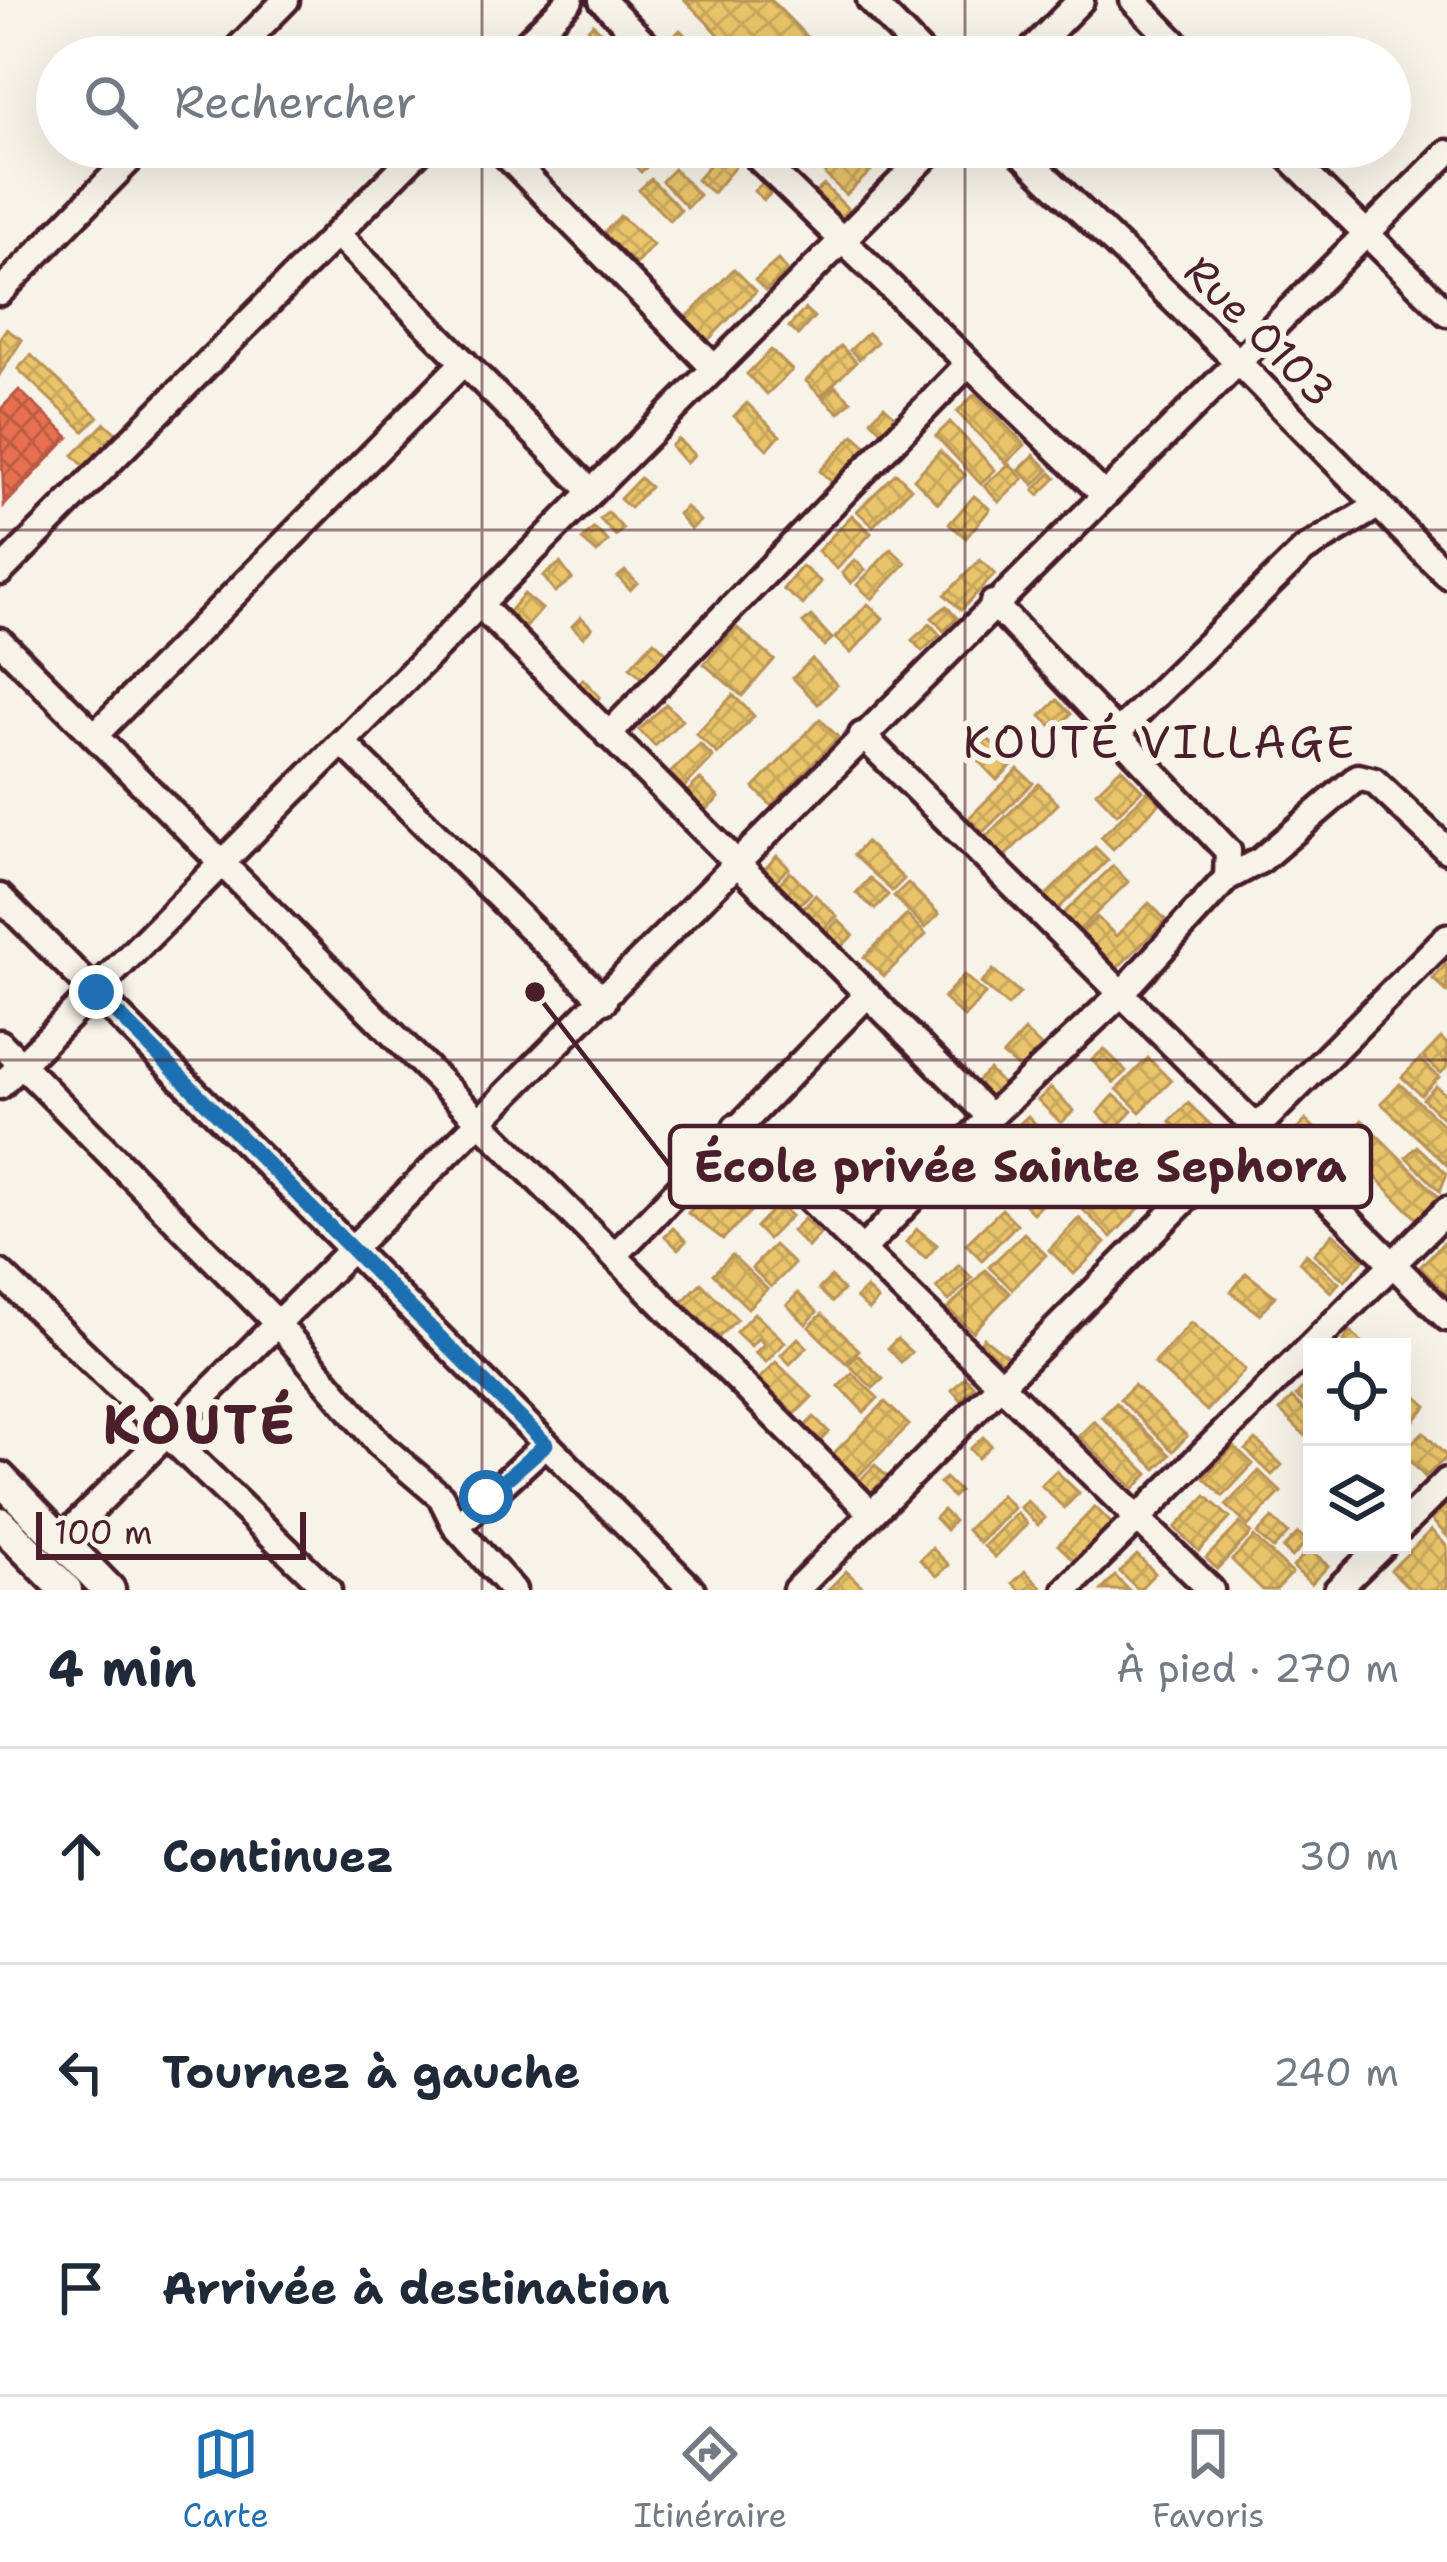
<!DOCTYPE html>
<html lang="fr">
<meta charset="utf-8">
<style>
body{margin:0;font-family:"Shantell Sans",sans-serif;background:#f2f2f3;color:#1f2937}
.controls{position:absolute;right:36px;bottom:36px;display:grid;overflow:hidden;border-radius:0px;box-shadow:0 12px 48px #0002}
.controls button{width:108px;height:108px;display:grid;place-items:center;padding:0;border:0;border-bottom:3px solid #e0e1e3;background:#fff;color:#1f2937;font:60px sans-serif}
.scale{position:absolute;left:36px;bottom:30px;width:270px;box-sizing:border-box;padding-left:12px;border:6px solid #4a1f2b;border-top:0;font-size:33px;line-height:42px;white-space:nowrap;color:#4a1f2b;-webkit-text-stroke:9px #f7f3e8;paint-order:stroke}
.stop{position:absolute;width:36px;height:36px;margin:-27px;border:9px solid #1f6fb2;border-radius:50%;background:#fff}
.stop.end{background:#1f6fb2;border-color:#fff;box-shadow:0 3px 12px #0008}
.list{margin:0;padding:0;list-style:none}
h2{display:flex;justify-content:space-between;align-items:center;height:156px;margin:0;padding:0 48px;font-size:51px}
h2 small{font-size:39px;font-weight:400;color:#747a83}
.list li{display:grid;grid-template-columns:78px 1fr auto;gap:36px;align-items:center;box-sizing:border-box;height:216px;padding:0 48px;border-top:3px solid #e0e1e3}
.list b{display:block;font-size:45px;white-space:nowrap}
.list em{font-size:39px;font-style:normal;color:#747a83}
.icon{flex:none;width:66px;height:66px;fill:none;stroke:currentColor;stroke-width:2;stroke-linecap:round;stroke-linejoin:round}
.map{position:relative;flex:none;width:1447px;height:1590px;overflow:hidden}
.search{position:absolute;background:#fff;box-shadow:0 12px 48px #0002;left:36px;right:36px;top:36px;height:132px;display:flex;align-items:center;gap:30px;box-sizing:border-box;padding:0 42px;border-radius:66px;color:#747a83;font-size:45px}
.sheet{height:804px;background:#fff}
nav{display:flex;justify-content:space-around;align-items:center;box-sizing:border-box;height:168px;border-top:3px solid #e0e1e3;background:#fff;font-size:33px;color:#747a83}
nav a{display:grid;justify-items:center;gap:6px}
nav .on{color:#1f6fb2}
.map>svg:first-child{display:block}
.homes{fill:url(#homes-cross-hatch);stroke:#b99257;stroke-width:3}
.shops{fill:url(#shops-cross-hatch);stroke:#b85746;stroke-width:3}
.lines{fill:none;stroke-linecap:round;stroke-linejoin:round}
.minor-casing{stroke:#4a1f2b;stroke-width:33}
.major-casing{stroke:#4a1f2b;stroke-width:39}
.minor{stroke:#f7f3e8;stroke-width:24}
.major{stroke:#f7f3e8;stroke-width:30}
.route{stroke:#1f6fb2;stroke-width:15}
.grid{fill:none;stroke:#4a1f2b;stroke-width:3;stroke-opacity:0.55}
.labels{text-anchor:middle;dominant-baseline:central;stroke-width:12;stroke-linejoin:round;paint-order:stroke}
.street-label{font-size:42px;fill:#4a1f2b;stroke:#f7f3e8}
.neighbourhood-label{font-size:45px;letter-spacing:3px;fill:#4a1f2b;stroke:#f7f3e8}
.district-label{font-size:54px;font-weight:bold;letter-spacing:3px;fill:#4a1f2b;stroke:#f7f3e8}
.leader{fill:none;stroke:#4a1f2b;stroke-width:4.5}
.callout-dot{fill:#4a1f2b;stroke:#f7f3e8;stroke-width:4.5}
.callout{fill:#f7f3e8;stroke:#4a1f2b;stroke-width:4.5}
.callout-label{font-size:45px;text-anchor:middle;font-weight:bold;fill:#4a1f2b}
</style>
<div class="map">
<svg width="1447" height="1590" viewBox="0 0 1447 1590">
<defs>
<pattern id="homes-cross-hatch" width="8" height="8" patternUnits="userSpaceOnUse" patternTransform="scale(3)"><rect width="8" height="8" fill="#e9c46a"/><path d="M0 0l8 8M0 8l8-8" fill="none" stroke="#c9a85c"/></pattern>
<pattern id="shops-cross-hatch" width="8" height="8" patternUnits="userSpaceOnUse" patternTransform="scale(3)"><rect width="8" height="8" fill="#e76f51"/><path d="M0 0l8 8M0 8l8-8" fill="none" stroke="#bd5b43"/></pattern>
</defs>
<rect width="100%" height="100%" fill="#f7f3e8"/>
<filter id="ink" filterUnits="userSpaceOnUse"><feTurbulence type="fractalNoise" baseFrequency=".00833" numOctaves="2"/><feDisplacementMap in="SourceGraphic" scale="24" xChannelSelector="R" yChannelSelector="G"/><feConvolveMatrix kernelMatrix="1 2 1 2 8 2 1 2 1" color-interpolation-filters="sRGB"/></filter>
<g filter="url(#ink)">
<path class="homes" d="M685,0H771L806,36L785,57H741Z
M593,24L622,52L616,57H598L579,39Z
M680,30L707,57H682L667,43Z
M857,43L869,56L842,57Z
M640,147L657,158L641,172L628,158Z
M852,147L874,168L846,195L825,174Z
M722,149L738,163L713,193L697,180Z
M674,169L699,195L687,207L662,181Z
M651,179L681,210L670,221L639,190Z
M763,183L772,192L764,200L754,191Z
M824,185L850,211L842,219L816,192Z
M620,216L653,245L636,264L603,234Z
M778,260L788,272L766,291L755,280Z
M734,269L756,291L708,340L686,318Z
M805,309L814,317L798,335L789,327Z
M6,329L22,340L0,374V338Z
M868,333L877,342L859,359L850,350Z
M841,346L856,362L821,396L806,381Z
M771,350L792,370L767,394L747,374Z
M31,355L98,417L84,431L18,369Z
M835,386L851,401L839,413L823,398Z
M975,394L1025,445L1006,463L957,412Z
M747,403L780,436L767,449L734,416Z
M884,406L902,423L888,437L871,420Z
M950,422L995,470L981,484L936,436Z
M105,423L119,436L86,468L73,455Z
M854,435L872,451L837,487L820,471Z
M678,439L694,455L686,463L671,446Z
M940,451L965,475L938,503L914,479Z
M1034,455L1049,470L1034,485L1019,470Z
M1009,464L1023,479L999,502L984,486Z
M896,473L911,488L873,526L857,511Z
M1051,473L1056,478L1039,495L1034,490Z
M640,478L650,487L630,508L620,499Z
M974,496L990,509L966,538L949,524Z
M686,507L700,521L691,529L678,514Z
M608,512L623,529L616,536L600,519Z
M852,515L871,533L837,569L818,551Z
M594,528L608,541L597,553L582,540Z
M891,549L906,563L872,599L857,585Z
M855,560L865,570L851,583L842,573Z
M980,560L995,574L961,610L945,595Z
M560,563L572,579L555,592L543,576Z
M802,566L821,582L803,605L783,589Z
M625,571L637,583L630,590L618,577Z
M524,594L542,609L522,632L504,617Z
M868,604L883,618L851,653L835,638Z
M946,606L957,618L944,631L932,618Z
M811,616L832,639L824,646L803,623Z
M581,617L592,628L583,637L572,626Z
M930,624L940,635L922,651L912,640Z
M736,627L774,660L742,696L704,664Z
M654,641L670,656L647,682L630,667Z
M812,659L837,685L818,704L793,678Z
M583,679L600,697L588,708L572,690Z
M733,695L754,716L718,754L696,734Z
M1057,700L1071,714L1055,729L1041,716Z
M666,704L682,720L655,746L639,730Z
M820,719L838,737L772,806L754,788Z
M981,732L1013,764L997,780L965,747Z
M700,744L713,757L684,787L670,773Z
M1121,768L1142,790L1117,814L1096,792Z
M1018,769L1033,783L983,832L969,818Z
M700,779L719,798L704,812L686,793Z
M1039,784L1058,804L1004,857L985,837Z
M1148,791L1160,803L1113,849L1101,837Z
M866,842L904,879L892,891L854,855Z
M1095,847L1108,860L1056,911L1043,898Z
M777,856L789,868L773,883L762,872Z
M1113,866L1128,882L1078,931L1062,915Z
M790,872L811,893L797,907L777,886Z
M870,878L888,895L875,909L856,893Z
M908,883L939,914L925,928L894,896Z
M815,895L837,916L823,930L801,910Z
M1149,903L1166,920L1114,971L1078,935L1097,917L1116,936Z
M907,915L926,935L884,976L864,957Z
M838,920L853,935L841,947L826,933Z
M1447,963V992L1433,979Z
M993,970L1020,993L1008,1006L981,983Z
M964,975L985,994L964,1017L943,998Z
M1025,1031L1042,1047L1021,1070L1003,1055Z
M1441,1038L1447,1044V1067L1441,1073L1423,1057Z
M1104,1049L1126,1071L1114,1083L1092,1060Z
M1148,1058L1171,1081L1140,1112L1117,1089Z
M1420,1059L1439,1077L1421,1095L1402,1077Z
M989,1070L1006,1088L993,1101L975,1083Z
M1400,1084L1447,1129V1165L1381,1103Z
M1436,1086L1447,1096V1122L1423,1099Z
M1051,1088L1074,1111L1061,1123L1038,1100Z
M1114,1095L1132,1111L1115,1129L1098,1113Z
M1188,1103L1217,1131L1199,1149L1170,1121Z
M1028,1116L1060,1150L1044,1165L1023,1144L1017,1149L1006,1137Z
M1306,1120L1326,1139L1306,1161L1286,1142Z
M1362,1120L1439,1197L1417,1219L1340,1141Z
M1144,1123L1189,1166L1173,1183L1128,1139Z
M1123,1141L1165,1182L1111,1237L1069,1196Z
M1417,1146L1447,1174L1440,1191L1406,1157Z
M724,1176L740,1192L756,1176L777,1197L767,1207L761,1201L723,1239L688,1213Z
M1035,1195L1043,1203L1033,1213L1025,1205Z
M778,1204L791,1216L768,1239L756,1227Z
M1002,1209L1017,1224L982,1260L966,1244Z
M1079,1218L1105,1243L1074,1274L1049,1250Z
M804,1219L820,1234L808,1247L792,1231Z
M673,1228L686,1241L678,1249L665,1236Z
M917,1229L937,1245L926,1258L906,1242Z
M1024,1233L1046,1255L1012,1289L989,1267Z
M1333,1233L1363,1260L1345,1281L1314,1254Z
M1447,1239V1294L1420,1267Z
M774,1245L794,1264L771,1287L752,1268Z
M1306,1254L1339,1283L1331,1292L1299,1262Z
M732,1255L767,1289L748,1308L713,1274Z
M959,1265L972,1278L949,1301L936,1288Z
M985,1270L1010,1293L973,1332L948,1309Z
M1246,1273L1275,1296L1260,1315L1231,1292Z
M831,1277L843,1290L832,1302L819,1289Z
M701,1283L737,1319L719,1337L682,1302Z
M866,1288L878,1300L869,1310L856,1298Z
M798,1293L817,1312L806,1324L787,1305Z
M754,1313L785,1342L766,1362L755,1353L764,1344L758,1338L751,1346L736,1332Z
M822,1314L859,1350L846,1363L809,1327Z
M1191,1322L1245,1370L1207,1411L1154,1363Z
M1350,1331L1367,1347H1340Z
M798,1338L807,1347L790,1364L781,1355Z
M984,1338L1008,1357L1002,1364L978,1346Z
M897,1339L911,1352L901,1362L888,1348Z
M858,1355L883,1379L873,1388L848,1364Z
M776,1362L812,1397L795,1414L759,1379Z
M852,1373L878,1398L864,1412L839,1386Z
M965,1377L974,1386L961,1400L952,1390Z
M1312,1378V1409L1296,1396Z
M1134,1385L1187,1436L1173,1451L1120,1399Z
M1408,1389L1427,1406L1402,1433V1396Z
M1292,1398L1312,1417V1442L1280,1411Z
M885,1402L909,1425L856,1478L832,1455Z
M1116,1403L1170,1455L1156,1469L1102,1417Z
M814,1417L829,1432L818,1443L803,1428Z
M1094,1421L1148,1474L1134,1489L1079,1436Z
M1423,1432L1447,1457L1425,1477L1402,1452Z
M983,1437L991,1445L978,1458L970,1449Z
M1256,1440L1282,1465L1272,1475L1246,1450Z
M1234,1446L1253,1464L1223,1496L1204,1478Z
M875,1465L887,1477L870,1493L858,1482Z
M1056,1471L1079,1493L1064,1508L1041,1485Z
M1259,1471L1281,1492L1248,1526L1226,1505Z
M945,1478L959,1491L953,1497L939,1483Z
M1001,1495L1014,1508L980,1543L967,1530Z
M1206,1496L1230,1518L1199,1551L1175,1528Z
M1027,1501L1045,1518L1038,1525L1020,1507Z
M1447,1502V1536L1430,1518Z
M1095,1507L1113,1525L1076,1562L1058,1545Z
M943,1510L954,1521L946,1530L935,1518Z
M1017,1513L1027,1524L995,1557L984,1546Z
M1272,1518L1288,1533L1273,1549L1257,1534Z
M1240,1523L1251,1533L1217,1569L1206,1558Z
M1431,1530L1447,1546V1590H1411L1391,1570Z
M1298,1533L1307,1541L1292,1557L1283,1548Z
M1254,1537L1292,1573L1276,1590H1263L1232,1560Z
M932,1548L949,1565L937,1576L920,1560Z
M1310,1548L1328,1566L1311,1584L1293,1567Z
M1137,1555L1155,1573L1139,1590L1120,1572Z
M846,1571L866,1590H828Z
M1025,1571L1043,1589L1042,1590H1020L1013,1583Z
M1115,1576L1129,1590H1102Z"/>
<path class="shops" d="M19,390L69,437L4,506L0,410Z"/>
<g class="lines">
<g class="minor-casing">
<path id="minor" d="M602,0L658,57
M870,0L925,57
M1133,0L1189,57
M230,57L286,0
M513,57L570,0
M1025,57L1081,0
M498,147L715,369
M747,147L1104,495
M1015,147L1237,361L1447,575
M1279,147L1447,313
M337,234L591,491
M0,292L142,147
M0,572L423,147
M480,605L990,1117L1122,993L1227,878L1228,851L993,603
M0,641L872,1514
M96,734L464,362
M608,735L968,364
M862,735L1447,1318
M1115,735L1304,550L1379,505
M343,743L604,1001
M1227,878L1261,860L1358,777L1374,781L1447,850
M0,897L692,1590
M0,1043L276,1322L380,1445L441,1497L456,1527
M0,1086L935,147
M736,1127L1211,1590
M864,1248L990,1117
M617,1253L868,994
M0,1273L328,1590
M1402,1526L1447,1481
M60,1541L1447,153
M513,1590L456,1527L546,1444
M796,1590L1447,937
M1066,1590L1447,1210
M1337,1590L1383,1545"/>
</g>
<g class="major-casing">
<path id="major" d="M0,1478L109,1590
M0,1523L66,1590"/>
</g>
<use href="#minor" class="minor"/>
<use href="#major" class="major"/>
</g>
</g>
<g class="lines" filter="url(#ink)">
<path class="route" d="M96,992L546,1444L486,1497"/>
</g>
<path class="grid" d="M482,0V57M965,0V57M482,147V1590M965,147V1590M0,530H1447M0,1060H1447"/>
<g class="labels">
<g class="street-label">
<text transform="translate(1260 331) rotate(45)">Rue O103</text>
</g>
<g class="neighbourhood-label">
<text x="1160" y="742">KOUTÉ VILLAGE</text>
</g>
<g class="district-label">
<text x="200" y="1424">KOUTÉ</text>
</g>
</g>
<path class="leader" d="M535 992L670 1166"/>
<circle class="callout-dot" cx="535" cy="992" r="12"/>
<rect class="callout" x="670" y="1126" width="701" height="81" rx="12"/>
<g class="callout-label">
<text x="1020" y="1182">École privée Sainte Sephora</text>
</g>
</svg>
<div class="controls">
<button><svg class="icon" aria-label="locate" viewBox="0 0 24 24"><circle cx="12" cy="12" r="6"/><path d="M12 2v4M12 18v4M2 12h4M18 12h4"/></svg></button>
<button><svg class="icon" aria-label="layers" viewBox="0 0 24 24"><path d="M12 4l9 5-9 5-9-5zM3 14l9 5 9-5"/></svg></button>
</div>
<div class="scale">100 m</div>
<div class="stop" style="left:486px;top:1497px"></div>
<div class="stop end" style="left:96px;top:992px"></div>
<div class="search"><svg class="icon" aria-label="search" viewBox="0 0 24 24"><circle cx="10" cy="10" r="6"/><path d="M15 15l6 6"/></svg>Rechercher</div>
</div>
<section class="sheet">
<h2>4 min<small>À pied · 270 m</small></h2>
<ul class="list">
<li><svg class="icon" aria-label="ahead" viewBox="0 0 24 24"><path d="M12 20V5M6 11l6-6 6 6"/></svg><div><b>Continuez</b></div><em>30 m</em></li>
<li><svg class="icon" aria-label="left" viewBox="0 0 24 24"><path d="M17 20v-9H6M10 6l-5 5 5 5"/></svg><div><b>Tournez à gauche</b></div><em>240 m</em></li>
<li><svg class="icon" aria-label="arrive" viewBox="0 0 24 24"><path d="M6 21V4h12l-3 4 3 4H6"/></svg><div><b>Arrivée à destination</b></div></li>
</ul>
</section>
<nav>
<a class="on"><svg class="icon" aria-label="map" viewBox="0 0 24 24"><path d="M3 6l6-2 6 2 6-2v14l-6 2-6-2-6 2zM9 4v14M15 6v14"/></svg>Carte</a>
<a><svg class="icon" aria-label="directions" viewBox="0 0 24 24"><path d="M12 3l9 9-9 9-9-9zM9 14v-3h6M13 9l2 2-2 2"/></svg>Itinéraire</a>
<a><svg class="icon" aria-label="saved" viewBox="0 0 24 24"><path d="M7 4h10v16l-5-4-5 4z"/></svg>Favoris</a>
</nav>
